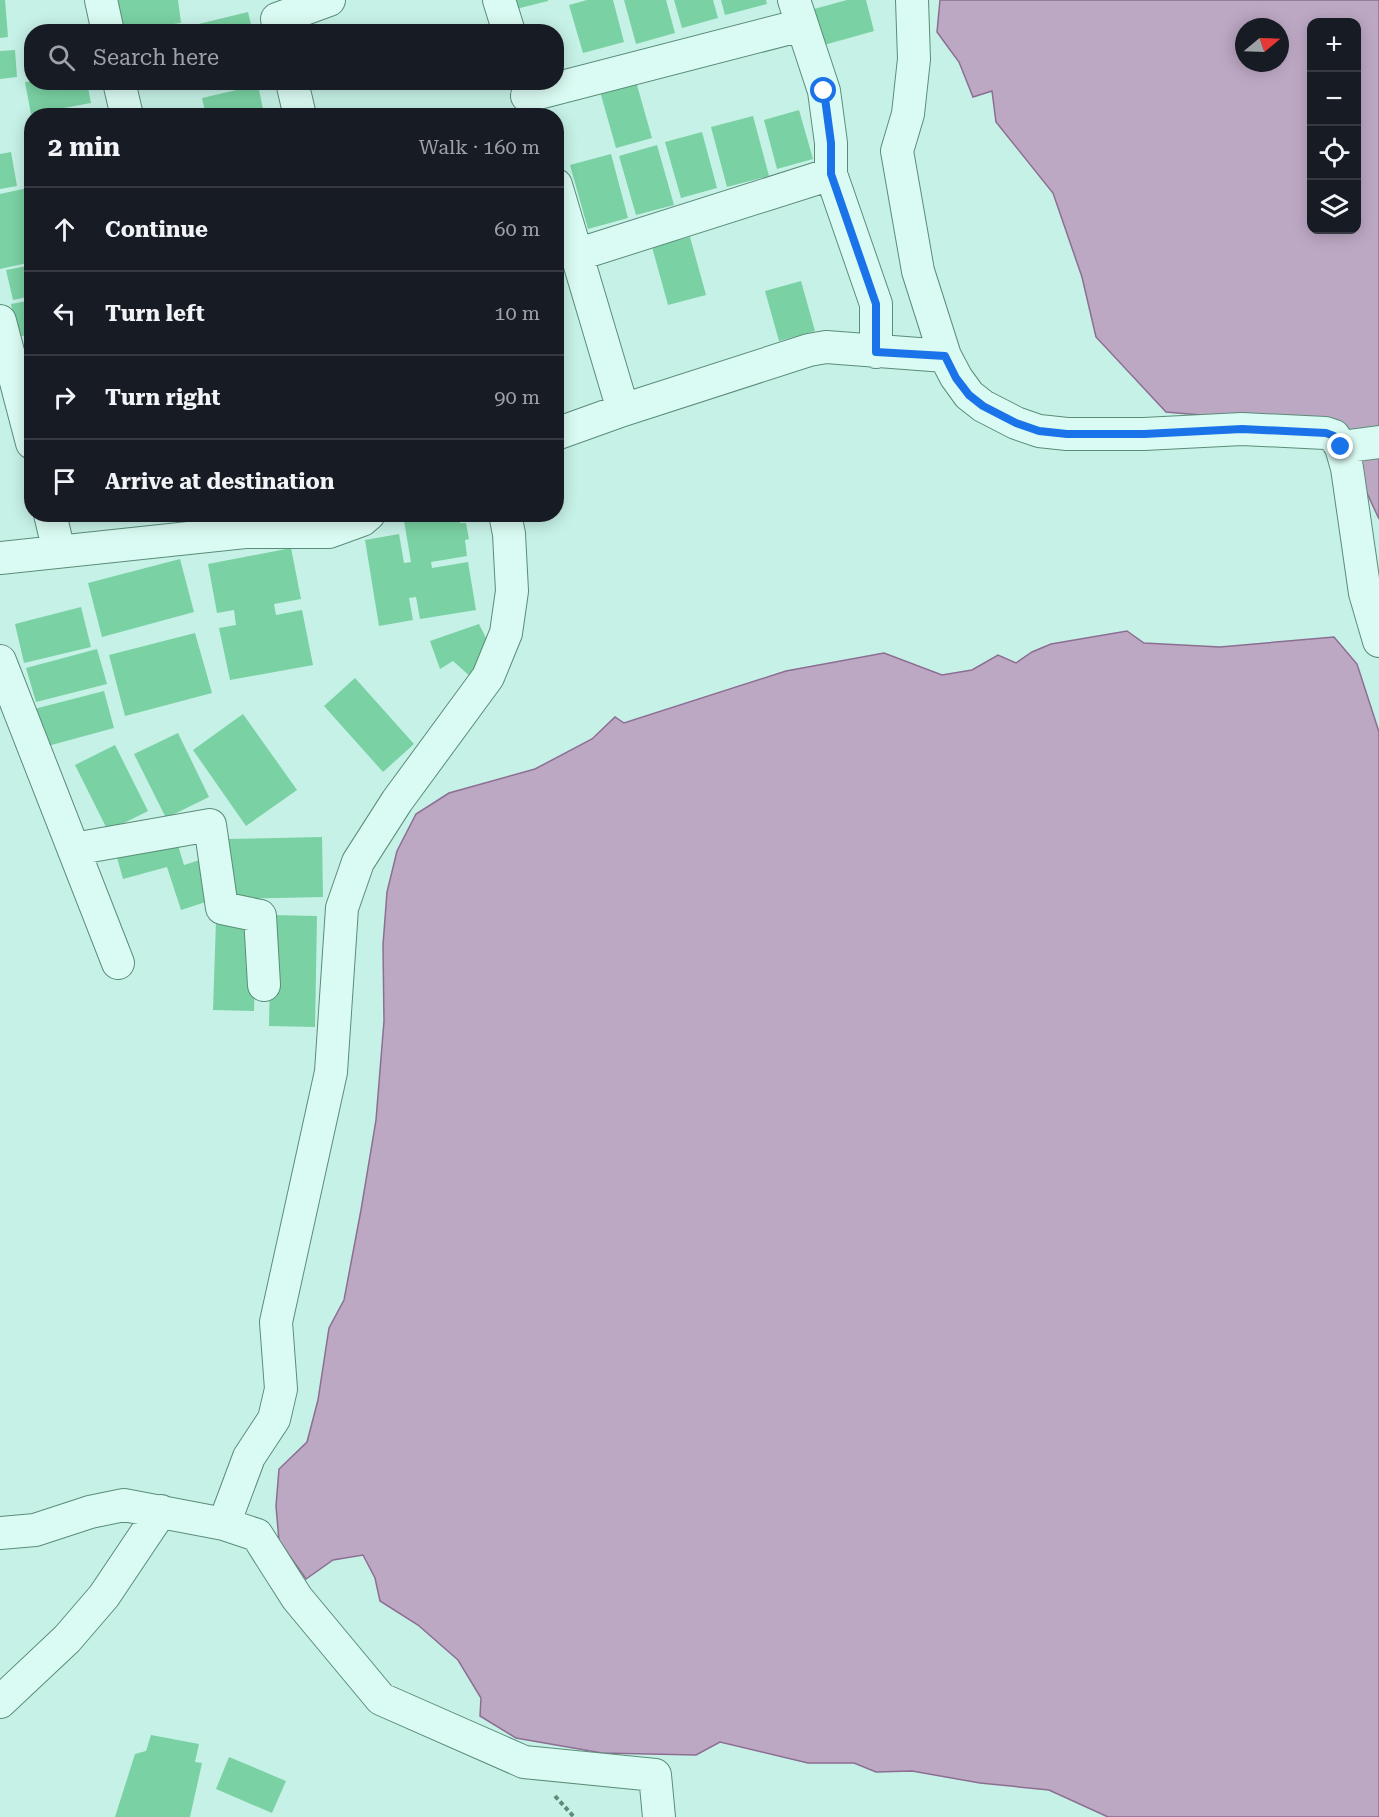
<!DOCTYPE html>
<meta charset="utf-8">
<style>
body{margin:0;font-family:"Roboto Serif",serif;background:#20242c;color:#f1f3f6}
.controls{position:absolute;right:18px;top:18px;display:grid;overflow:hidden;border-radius:12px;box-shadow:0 3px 15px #0003}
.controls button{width:54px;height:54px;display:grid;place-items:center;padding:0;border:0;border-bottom:2px solid #363941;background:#171b24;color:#f1f3f6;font:30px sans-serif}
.compass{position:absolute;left:1235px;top:18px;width:54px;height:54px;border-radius:50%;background:#171b24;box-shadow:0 3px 15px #0003;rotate:71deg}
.stop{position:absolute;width:18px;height:18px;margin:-14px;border:4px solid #1a73e8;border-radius:50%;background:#fff}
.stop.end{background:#1a73e8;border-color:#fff;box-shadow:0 2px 6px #0008}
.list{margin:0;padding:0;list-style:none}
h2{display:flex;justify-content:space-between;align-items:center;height:78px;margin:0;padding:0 24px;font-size:26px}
h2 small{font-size:20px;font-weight:400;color:#9ea1a6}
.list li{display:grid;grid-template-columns:39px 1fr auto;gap:18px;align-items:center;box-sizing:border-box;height:84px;padding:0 24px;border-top:2px solid #363941}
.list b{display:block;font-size:22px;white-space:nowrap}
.list em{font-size:20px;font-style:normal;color:#9ea1a6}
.icon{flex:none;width:33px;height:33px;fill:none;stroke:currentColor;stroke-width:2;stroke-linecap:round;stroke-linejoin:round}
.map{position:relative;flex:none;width:1379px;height:1817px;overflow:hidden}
.search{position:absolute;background:#171b24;box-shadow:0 3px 15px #0003;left:24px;top:24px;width:540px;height:66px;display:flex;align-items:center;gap:15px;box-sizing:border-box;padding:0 21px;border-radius:24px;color:#9ea1a6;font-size:22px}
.panel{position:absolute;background:#171b24;box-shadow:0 3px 15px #0003;left:24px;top:108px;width:540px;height:414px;border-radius:24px}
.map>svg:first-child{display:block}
.water{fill:#bda8c4;stroke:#8c6e93;stroke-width:1.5;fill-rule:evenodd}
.building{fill:#7ad1a3}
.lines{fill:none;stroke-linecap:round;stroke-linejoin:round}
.street-casing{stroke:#5a8d78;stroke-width:34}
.path{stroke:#5a8d78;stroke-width:4;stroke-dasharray:4.5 3;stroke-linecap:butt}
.street{stroke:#dafbf3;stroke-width:32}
.route{stroke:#1a73e8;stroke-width:8}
</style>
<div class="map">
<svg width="1379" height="1817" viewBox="0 0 1379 1817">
<rect width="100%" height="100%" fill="#c6f1e6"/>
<path class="water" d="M940,0H1379V519L1354,465L1330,420L1247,419L1166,412L1096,337L1082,277L1053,193L996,122L992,91L973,97L959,62L937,32ZM1312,22H1356V230H1312ZM1244,27H1280V63H1244Z
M1127,631L1144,643L1220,647L1334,637L1357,664L1379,732V1817H1108L1049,1790L980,1783L912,1771L876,1772L854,1763H808L720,1742L696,1755L602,1753L516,1738L480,1716L481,1698L458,1660L418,1625L380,1601L375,1578L363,1555L333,1560L306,1579L279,1541L276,1506L279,1469L307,1442L318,1400L329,1328L344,1300L361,1210L376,1120L384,1021L383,945L387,892L397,851L416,814L449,793L535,769L592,739L615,717L624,723L786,671L884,653L942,675L972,670L998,655L1016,663L1032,652L1051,644Z"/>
<path class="building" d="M0,0H5L8,37L0,38Z
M115,0H178L181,23L119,31Z
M514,0H548V1L516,9Z
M587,0H613L624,42L583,53L569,5Z
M624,0H666L675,33L636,44Z
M674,0H713L718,18L682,28Z
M721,0H766L767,4L725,15Z
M847,0H866L874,31L824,45L814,9Z
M248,12L253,32H183L182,28Z
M15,50L17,77L0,79V51Z
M635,78L652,138L616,148L599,88Z
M32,81V82H87L91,103L31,114L25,82Z
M258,85L264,114L206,116L202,98Z
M97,110L98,116H73V114Z
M799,110L813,159L777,169L764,120Z
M753,116L769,176L727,187L711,127Z
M702,132L717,188L681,198L665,142Z
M657,145L674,205L636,215L619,156Z
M11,152L17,186L0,189V154Z
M611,154L628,218L588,229L570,165Z
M32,187V262L0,269V194Z
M690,237L706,295L668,305L652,247Z
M32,265V296L13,300L6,270Z
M801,281L815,331L779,341L765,291Z
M32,300V334L17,337L11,304Z
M234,514H277V516L235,523Z
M442,514H459L460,523H466L469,539L465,540L467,556L431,562L432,568L468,562L476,610L420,619L416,597L409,598L413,620L379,626L365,540L399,534L404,563L411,562L404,521Z
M291,548L301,599L274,604L276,615L302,610L313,665L230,680L219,628L236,625L234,610L217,613L208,564Z
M180,559L194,612L102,637L88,583Z
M81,607L91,647L24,663L15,624Z
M479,624L489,644L472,678L453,661L440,669L430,641Z
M195,633L212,693L125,716L109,655Z
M97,649L107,684L36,702L26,668Z
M355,678L414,744L383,772L324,706Z
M104,691L114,728L44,747L34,709Z
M243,714L297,790L246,826L193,750Z
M178,733L209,797L166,818L134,754Z
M115,745L148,811L108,831L75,765Z
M174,832L184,865L203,859L215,899L181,910L167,867L123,879L116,854Z
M322,837L323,897L228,899L226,839Z
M271,915L317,916L315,1027L269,1026Z
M216,921L256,922L254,1011L213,1010Z
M151,1735L199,1744L195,1762L202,1763L190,1817H115L135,1754L146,1751Z
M229,1757L286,1781L272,1813L216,1789Z"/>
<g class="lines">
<g class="street-casing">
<path id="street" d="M101,0L108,32
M499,0L509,32
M794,0L824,91L831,143V174L876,304V352
M912,0L914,59L908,114L897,151L918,271L945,356L956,377L969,395L983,406L1016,423L1039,431L1067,434H1144L1242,429L1325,433L1334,436L1341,447L1347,468L1365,593L1379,641
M277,19L329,0
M119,82L127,116
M292,82L300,116
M527,96L802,25
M556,185L623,410
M576,255L831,174
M0,321L32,443
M556,434L623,410L809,350L826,347L945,356
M1341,447L1379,442
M50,514L56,539L57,551
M0,558L245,532H329L362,520L369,514
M0,661L118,963
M74,849L210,825L222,908L260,916L264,985
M224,1524L249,1457L274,1419L281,1389L276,1322L331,1072L342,908L358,862L397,801L488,677L506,633L512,591L509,534L505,514
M0,1533L35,1530L90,1512L124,1505L224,1524L257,1535L297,1598L381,1699L524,1762L655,1775L659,1817
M0,1702L67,1639L104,1596L161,1511"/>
</g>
<path class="path" d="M555,1796L574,1817"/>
<use href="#street" class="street"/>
</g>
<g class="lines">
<path class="route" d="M824,91L831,143V174L876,304V352L945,356L956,378L969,395L983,406L1016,423L1039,431L1067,434H1144L1242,429L1326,433L1334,436L1341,447"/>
</g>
</svg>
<div class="controls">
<button>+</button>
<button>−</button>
<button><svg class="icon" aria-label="locate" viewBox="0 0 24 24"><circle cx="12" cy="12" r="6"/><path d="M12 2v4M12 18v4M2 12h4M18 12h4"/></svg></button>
<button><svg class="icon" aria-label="layers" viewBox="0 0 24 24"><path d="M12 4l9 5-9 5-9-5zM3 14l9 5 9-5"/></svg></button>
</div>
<svg class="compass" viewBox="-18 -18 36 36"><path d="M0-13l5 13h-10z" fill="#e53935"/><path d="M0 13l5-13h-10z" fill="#9ea1a6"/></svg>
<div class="stop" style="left:824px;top:91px"></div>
<div class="stop end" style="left:1341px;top:447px"></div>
<div class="search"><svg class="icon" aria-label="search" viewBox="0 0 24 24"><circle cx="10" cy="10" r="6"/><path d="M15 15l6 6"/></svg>Search here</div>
<section class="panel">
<h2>2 min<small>Walk · 160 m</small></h2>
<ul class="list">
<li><svg class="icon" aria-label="ahead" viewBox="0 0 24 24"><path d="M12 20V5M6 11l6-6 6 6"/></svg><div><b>Continue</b></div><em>60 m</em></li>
<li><svg class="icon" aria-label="left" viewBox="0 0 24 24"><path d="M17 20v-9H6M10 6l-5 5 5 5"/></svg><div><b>Turn left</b></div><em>10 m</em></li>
<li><svg class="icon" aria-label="right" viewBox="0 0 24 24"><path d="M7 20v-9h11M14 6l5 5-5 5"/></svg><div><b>Turn right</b></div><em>90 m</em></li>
<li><svg class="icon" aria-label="arrive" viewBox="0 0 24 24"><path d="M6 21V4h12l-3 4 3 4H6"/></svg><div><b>Arrive at destination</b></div></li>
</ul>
</section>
</div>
